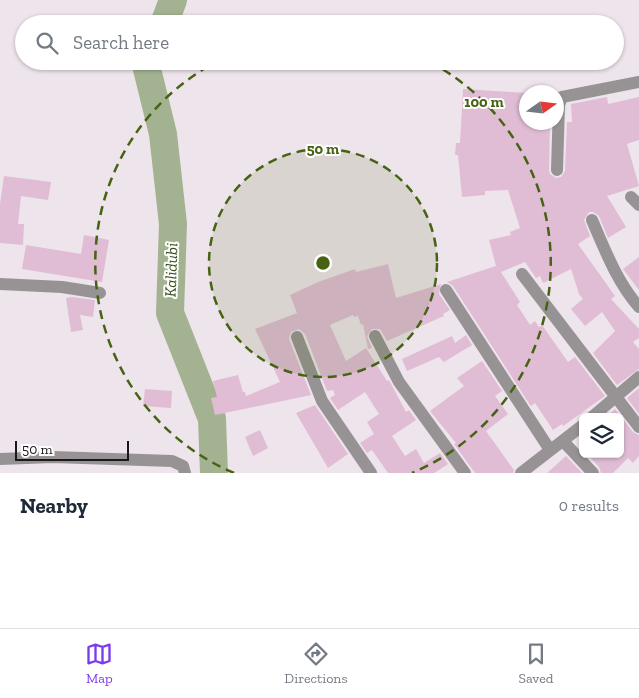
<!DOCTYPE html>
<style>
body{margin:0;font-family:"Zilla Slab",serif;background:#f2f2f3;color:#1f2937}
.controls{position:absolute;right:15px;bottom:15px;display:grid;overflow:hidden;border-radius:8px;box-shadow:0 1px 4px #0004}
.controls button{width:45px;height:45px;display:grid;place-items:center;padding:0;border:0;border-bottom:1px solid #e0e1e3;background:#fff;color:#1f2937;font:25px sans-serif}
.compass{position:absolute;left:519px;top:85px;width:45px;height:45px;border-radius:50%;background:#fff;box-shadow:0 1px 4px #0004;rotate:76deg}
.scale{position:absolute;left:15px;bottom:12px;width:114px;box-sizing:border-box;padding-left:5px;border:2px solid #1b171a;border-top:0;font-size:14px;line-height:18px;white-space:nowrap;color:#1b171a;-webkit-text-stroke:4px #fff;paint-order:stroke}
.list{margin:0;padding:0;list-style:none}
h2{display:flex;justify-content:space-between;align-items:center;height:65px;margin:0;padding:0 20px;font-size:21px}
h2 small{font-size:16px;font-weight:400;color:#747a83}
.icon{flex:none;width:28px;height:28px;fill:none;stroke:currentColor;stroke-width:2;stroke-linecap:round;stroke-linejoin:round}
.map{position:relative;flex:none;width:639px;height:473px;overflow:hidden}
.search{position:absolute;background:#fff;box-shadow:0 1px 4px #0004;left:15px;right:15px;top:15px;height:55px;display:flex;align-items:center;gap:12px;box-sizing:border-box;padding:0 18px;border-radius:28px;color:#747a83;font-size:19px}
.sheet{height:155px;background:#fff}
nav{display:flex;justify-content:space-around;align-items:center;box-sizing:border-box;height:70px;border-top:1px solid #e0e1e3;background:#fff;font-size:14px;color:#747a83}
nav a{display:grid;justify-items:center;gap:2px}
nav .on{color:#7c3aed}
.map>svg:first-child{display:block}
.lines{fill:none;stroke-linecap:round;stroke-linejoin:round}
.river{stroke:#a3b391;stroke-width:28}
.building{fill:#e0bdd5}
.street{stroke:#979395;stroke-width:12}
.ring{fill:none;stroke:#466213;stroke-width:2.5;stroke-dasharray:9 6}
.labels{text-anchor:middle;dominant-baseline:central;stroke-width:4;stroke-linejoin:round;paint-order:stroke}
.water-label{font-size:16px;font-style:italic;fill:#3a4f1a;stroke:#fff}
.centre{fill:#466213;stroke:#fff;stroke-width:2.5}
.ring-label{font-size:15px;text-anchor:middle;font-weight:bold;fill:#466213;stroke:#fff;stroke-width:4;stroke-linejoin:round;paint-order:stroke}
</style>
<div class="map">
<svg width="639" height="473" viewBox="0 0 639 473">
<rect width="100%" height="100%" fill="#eee4eb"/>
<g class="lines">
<path class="river" d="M164,24L173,0
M145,61L163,134L173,224L170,313L212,419L214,473"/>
</g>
<path class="building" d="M463,89L526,93V122H550L549,170L550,174L556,178L561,177L565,171L567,122H572L571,104L607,97L608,104L639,97V140L627,144L639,186L607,196L626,227L608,238L599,216L593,212H589L584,220L590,236L578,244L615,296L611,299L639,329V338L633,342L639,349V369L617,385L593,353L615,331L602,312L585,326L571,309L583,299L579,294L571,269L543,283L540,276L536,278L525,262L501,272L520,302L517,305L530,325L535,321L539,327L542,325L568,362L575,357L605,396L563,426L562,424L553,430L535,403L531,406L530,405L453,286L447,282L496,266L489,240L511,235L510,232L520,228L508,190L485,191V195L462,197L458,155H455L456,143H460Z
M4,176L51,182L48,200L21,196L18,224H24L23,245L0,243V204Z
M84,235L109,240L102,282L22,269L26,245L81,254Z
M639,257V290L623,269Z
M388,264L396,298L441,284L439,294L450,310L443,314L444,316L387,341L380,329H372L367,336L372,348L368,349L363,324L361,325L358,316L354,317L353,315L330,325L346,361L366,348L387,381L389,380L406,412L409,410L416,420L392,436L405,456L416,449L424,463L440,453L448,464L434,473H388L372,450L367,453L360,443L374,434L367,422L379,414L365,392L338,410L330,398L335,395L333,390L327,391L305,334L299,329L291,332L289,339L311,395L215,415L211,398L217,397L213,381L238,375L243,392H245L246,396L280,382L255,329L297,313L290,295L318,282L355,269L356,272Z
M72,297L95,300L93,317L80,315L83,330L71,332L66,298Z
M466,335L472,345L444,362L439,357L407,371L402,359L452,336L455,343Z
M482,361L502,391L495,396L508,414L486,431L514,470L513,473H475L454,444L456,443L430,411L464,386L457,378Z
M639,388V414L627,398Z
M145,389L172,391L171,408L143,406Z
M315,405L348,454L328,468L296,413Z
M615,409L633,432L639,435V456L633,463L628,458L613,473H601L599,467L587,454H620V417H607Z
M260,430L268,448L253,456L245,437Z
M566,456L582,473H547Z"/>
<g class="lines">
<path class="street" d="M557,170L559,105L562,97L639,82
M631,197L639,205
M592,220C605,250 617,282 639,307
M522,274L639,427
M0,284L62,287L100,293
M446,290L550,450
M375,336L399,382L465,473
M297,337L322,401L371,473
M592,417L639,377
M563,441L593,473
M0,459L53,457L172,461L183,466L185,473
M521,473L583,425"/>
</g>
<circle cx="323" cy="263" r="114" fill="#466213" fill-opacity=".12"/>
<g class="ring">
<circle cx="323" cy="263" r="114"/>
<path d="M234 473A228 228 0 0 1 216 62M430 62A228 228 0 0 1 412 473"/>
</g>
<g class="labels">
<g class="water-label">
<text transform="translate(171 270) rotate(-88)">Kalidubi</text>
</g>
</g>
<circle cx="323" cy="263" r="8" class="centre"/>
<g class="ring-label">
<text x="484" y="107">100 m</text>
<text x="323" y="154">50 m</text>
</g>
</svg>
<div class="controls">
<button><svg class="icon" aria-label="layers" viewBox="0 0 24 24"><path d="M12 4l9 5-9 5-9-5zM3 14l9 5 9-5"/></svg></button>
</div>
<svg class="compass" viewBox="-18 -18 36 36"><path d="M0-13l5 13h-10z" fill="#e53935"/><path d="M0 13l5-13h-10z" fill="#747a83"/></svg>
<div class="scale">50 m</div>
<div class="search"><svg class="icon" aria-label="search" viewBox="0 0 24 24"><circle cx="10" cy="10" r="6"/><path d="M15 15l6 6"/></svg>Search here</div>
</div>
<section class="sheet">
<h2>Nearby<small>0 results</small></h2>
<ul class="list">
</ul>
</section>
<nav>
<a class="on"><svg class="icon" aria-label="map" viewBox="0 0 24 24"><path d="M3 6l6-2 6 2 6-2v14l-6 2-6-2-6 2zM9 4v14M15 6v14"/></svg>Map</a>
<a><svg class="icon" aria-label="directions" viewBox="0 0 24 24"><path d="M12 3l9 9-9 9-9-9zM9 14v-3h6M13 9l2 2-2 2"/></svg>Directions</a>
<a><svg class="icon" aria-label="saved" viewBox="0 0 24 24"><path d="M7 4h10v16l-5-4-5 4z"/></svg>Saved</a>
</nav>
